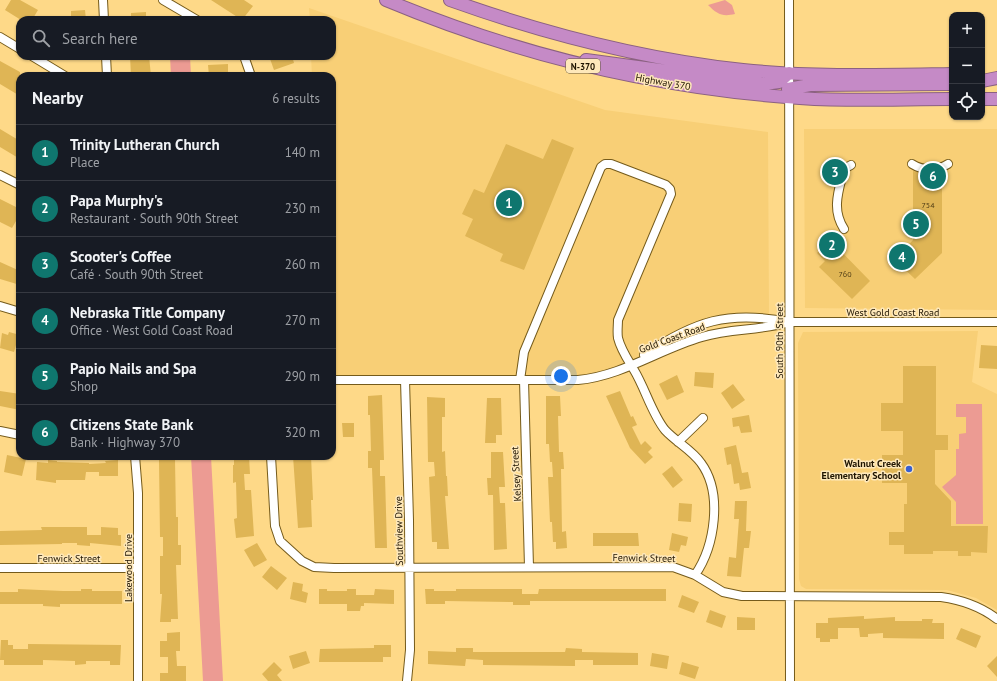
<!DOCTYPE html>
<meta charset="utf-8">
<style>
body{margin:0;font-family:"PT Sans",sans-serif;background:#242831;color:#f1f3f6}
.controls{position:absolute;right:12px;top:12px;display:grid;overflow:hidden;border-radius:8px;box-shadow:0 1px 3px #0004}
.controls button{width:36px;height:36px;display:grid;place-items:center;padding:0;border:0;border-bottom:1px solid #363941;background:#171b24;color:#f1f3f6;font:20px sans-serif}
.you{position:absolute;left:561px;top:376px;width:14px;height:14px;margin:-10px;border:3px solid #fff;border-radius:50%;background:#1a73e8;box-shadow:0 0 0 6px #1a73e833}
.badge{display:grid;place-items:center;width:26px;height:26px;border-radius:50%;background:#0f766e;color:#fff;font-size:13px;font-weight:700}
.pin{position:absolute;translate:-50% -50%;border:2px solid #fff;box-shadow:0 1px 4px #0006}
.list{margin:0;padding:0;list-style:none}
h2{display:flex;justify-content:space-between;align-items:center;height:52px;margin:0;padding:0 16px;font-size:17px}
h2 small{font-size:13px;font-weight:400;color:#9ea1a6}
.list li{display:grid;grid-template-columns:26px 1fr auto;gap:12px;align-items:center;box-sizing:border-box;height:56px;padding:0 16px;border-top:1px solid #363941}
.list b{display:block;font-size:15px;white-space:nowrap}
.list p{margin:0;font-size:13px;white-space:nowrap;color:#9ea1a6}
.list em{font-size:13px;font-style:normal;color:#9ea1a6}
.icon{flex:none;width:22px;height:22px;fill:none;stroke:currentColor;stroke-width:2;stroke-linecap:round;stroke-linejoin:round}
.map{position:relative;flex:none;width:997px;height:681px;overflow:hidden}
.search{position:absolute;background:#171b24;box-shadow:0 1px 3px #0004;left:16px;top:16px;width:320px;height:44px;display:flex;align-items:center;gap:10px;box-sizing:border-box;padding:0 14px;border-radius:12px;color:#9ea1a6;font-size:15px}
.panel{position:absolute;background:#171b24;box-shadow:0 1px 3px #0004;left:16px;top:72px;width:320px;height:388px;border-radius:12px}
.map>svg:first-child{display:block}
.built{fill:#f8cf76}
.green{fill:#ec9b93}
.building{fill:#dfb555}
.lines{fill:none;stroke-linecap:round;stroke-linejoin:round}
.minor-casing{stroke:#755b1b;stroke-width:10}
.highway-casing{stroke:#8b6181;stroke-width:14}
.minor{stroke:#fff;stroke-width:8}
.highway{stroke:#c58ac6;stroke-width:12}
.poi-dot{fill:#3860d1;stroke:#fee8ba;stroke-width:1.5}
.labels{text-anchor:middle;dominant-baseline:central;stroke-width:3;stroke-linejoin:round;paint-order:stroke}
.number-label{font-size:8px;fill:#4f3c15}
.shield{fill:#fee8ba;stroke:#625438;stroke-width:1}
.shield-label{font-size:9px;font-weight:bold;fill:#1f1400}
.street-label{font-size:10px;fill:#1f1400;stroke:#fee8ba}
.poi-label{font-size:10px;font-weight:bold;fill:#1f1400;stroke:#fee8ba;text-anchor:end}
</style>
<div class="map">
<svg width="997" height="681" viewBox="0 0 997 681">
<rect width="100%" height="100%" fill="#fed988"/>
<path class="built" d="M309,8L605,110L768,132L769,318L710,322L631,365L606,376L332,380V76H312L311,56H332V20H310Z
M804,129H997V310L805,308Z
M978,331L972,382L997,394V610L976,598L947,590L806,589L801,586L799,579L798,343L803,332Z"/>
<path class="green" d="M725,0L732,5L735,14C722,17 717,14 708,5Z
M170,56H190L191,76H171Z
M956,404H982L983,524H956V502L942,487L956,475V449H959V434L966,433V417H956Z
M191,456H211L223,681H203Z"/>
<path class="building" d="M11,0H20L38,10L32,20H21L5,10Z
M211,0H244L253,6L242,20Z
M85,10L86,20H71V11Z
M146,12V20H131V13Z
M130,56H149L151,76H131Z
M269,56H292L294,63L274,70Z
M0,61L20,72V96L0,84Z
M228,64V76H209L208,65Z
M0,129L20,141V159L0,147Z
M552,139L574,148L524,270L500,261L503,254L465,236L473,219L462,214L474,189L484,193L506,144L543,159Z
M831,165L839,167L836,179L828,177Z
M913,171L930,175L942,173V253L915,279L895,260L913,240Z
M0,199L20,209V214L12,228L0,222Z
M830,240L870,281L852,299L819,267L825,261L817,253Z
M0,262L20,271V285L0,279Z
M9,332L20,335L19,346L16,345L14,352L0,348L2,333L8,335Z
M981,345L997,346V369L979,368Z
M903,366H936V435H948V450H935V484L951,501V526H988L987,553L971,552V556H958V551H933V554H904V545H889V532H904V504H907V483H882V455H903V431H881V403H903Z
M695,372L714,373L713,388L694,386Z
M677,375L684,392L667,400L659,384Z
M733,384L745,400L732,409L721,393Z
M0,391L20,394V410L0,406Z
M620,391L631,417L633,416L637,425L632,427L641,445L645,441L652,448L648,452L653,457L645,464L630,448L606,396Z
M382,395L384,460H380V476H385L387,548H375L372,468H368V451H371L370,415H368V396Z
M546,396H560L561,416H558L559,452H563L564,469H561L562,532L566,531L567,548L556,549V542H553L552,522H550L548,477H553L552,462H550L549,444H546Z
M427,397L445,398V417H442V452L445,451L446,476H447L448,496H445L449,549H437V542H432L429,477L435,476L434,462H428Z
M487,398H501L502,435H496V443H485Z
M749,415L752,432L741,433L739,426L733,427L732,418Z
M342,423H354V437H343Z
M736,445L742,473L748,472L751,488L740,490L739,483L734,484L731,464L727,465L724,448Z
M491,452H503L505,487H499L500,503H505L507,549L494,550L493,495H488L487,478H491Z
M7,455L26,459L22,476L4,472Z
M234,456H249L250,474H244L245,490H251L254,536L236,538L234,519L237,518L236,482L233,483V465H234Z
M293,456H311L313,500H311L312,527L298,528Z
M48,460L57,461V462L89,463V464L106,463L105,461L118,460V476H99V472H86L85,480H56V483L36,480L37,462L48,463Z
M159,460H175L176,517H178V545H181V565H176L178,619H171V622H160L162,594H160V556H163V537H160Z
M672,466L683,480L673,488L662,474Z
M735,501H747L746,531H751L749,548H744L741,577L727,576L729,557L736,558L739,519H734Z
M679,503L692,504L691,522L678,521Z
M41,527H87V535H101V527L118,528V535H121V546L90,543V546L77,545V543H62V544L0,545V531L42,530Z
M593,533H638L639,546H593Z
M672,533L688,537L686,546L681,545L679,552L669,550Z
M257,543L267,560L254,567L244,550Z
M271,566L287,578L277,590L262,577Z
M293,582L303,584L302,591L308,593L306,603L290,599Z
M18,589L63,591H81V589H92V591H122V604H60V607L43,606V604H0V592H18Z
M319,589H327V591H347V589H356V595H374L375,589L394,590V604L364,603V606H361L360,611H347V604H319Z
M425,589H434V591H456V589H522V594H538L539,589H666V601H530V605H513V602L445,601V604H426Z
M682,595L699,602L694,613L678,607Z
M710,610L726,616L722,628L706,622Z
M864,616V619L895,617V621H922V619H933L932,623H944V639L883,638V633L868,634V637H860L859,628H838V639H830V642H820V638H816V623H828V618Z
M737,617L755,618V630H737Z
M961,628L981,636L976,648L956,639Z
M180,632V651H176L177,666H186V681H160V673H168V657H160V641H167V633Z
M1,640H8V645H13V649H28V644L121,645L120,665H110V661H86V664L75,665V661L43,660V665H4V660H0Z
M374,645H391V657H383V662H319L320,649L374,648Z
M456,648H473V652H565L566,648L582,649V652L638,653V665H593V660H575V666L483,665V660L466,659L465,666L428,664V651L456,652Z
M306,651L310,663L293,669L289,656Z
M652,653L669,656L667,669L650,666Z
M997,656V677L987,666Z
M274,662L282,670L277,675L282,681H268L262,674Z
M682,662L699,667L695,679L679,674Z"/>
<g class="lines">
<g class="minor-casing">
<path id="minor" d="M103,0L104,20
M163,0L197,20
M789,0L790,681
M0,37L20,49
M32,56L65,76
M106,56L107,76
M244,56L251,76
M912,164C923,171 937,171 948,164
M0,175L20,185
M844,229C831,209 839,190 844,169L851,165
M0,306L20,312
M644,355C695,321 728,310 789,322H997
M332,380H578C622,376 660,349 702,337C731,328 761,331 789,322
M405,380L409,520L410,650L407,681
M520,380L524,352L601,167L605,164H611L666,185L670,189L671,194L618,320C618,325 617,332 618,338C621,350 628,360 634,370C645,388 652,414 665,430C676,442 692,450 701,463C723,493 715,546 695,575
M524,380L529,567
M0,431L20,435
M678,442L703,418
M135,456L138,493V681
M271,456L275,526L280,541L302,561L314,567L334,568L673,567L695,575L723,592L742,596L941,597C963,600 980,606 997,619
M0,568H138"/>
</g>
<g class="highway-casing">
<path id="highway" d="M386,0C515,54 646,86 786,97C841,102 897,99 952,99
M450,0C545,34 643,59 743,70C812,77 883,75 952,74
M586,60L764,84L779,82L789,73
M982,81L997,78
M788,89L810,85L952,84
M982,99H997"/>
</g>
<use href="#minor" class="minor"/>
<use href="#highway" class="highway"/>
</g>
<circle class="poi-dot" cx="909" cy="469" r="4"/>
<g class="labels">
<g class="number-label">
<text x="928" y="205">754</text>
<text x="845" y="274">760</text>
</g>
<rect class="shield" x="566" y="59" width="34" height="14" rx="3"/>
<g class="shield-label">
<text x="583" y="66">N-370</text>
</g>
<g class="street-label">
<text transform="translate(663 82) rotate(10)">Highway 370</text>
<text x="893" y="312">West Gold Coast Road</text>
<text transform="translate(672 338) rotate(-20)">Gold Coast Road</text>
<text transform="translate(779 341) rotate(-90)">South 90th Street</text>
<text transform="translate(516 474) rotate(-93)">Kelsey Street</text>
<text transform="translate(399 531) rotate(-91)">Southview Drive</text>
<text x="69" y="558">Fenwick Street</text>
<text transform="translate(644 558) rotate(1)">Fenwick Street</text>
<text transform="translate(128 568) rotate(-90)">Lakewood Drive</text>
</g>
<g class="poi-label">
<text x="901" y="463">Walnut Creek<tspan x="901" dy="12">Elementary School</tspan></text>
</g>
</g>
</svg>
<div class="controls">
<button>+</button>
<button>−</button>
<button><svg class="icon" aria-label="locate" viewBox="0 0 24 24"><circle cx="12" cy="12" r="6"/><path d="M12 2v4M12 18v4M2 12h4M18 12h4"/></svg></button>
</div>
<div class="you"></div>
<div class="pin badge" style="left:509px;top:203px">1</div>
<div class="pin badge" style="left:832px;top:245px">2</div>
<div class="pin badge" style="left:835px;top:172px">3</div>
<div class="pin badge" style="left:902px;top:257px">4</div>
<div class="pin badge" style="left:916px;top:224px">5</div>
<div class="pin badge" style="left:933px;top:176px">6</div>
<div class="search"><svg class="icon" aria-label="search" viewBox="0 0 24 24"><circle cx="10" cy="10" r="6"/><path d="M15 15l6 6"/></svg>Search here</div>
<section class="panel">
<h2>Nearby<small>6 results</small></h2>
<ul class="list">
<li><span class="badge">1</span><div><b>Trinity Lutheran Church</b><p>Place</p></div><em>140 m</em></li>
<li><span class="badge">2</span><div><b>Papa Murphy's</b><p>Restaurant · South 90th Street</p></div><em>230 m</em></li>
<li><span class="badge">3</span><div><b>Scooter's Coffee</b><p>Café · South 90th Street</p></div><em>260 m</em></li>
<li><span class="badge">4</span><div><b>Nebraska Title Company</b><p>Office · West Gold Coast Road</p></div><em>270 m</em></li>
<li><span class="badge">5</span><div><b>Papio Nails and Spa</b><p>Shop</p></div><em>290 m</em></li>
<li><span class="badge">6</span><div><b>Citizens State Bank</b><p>Bank · Highway 370</p></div><em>320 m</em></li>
</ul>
</section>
</div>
